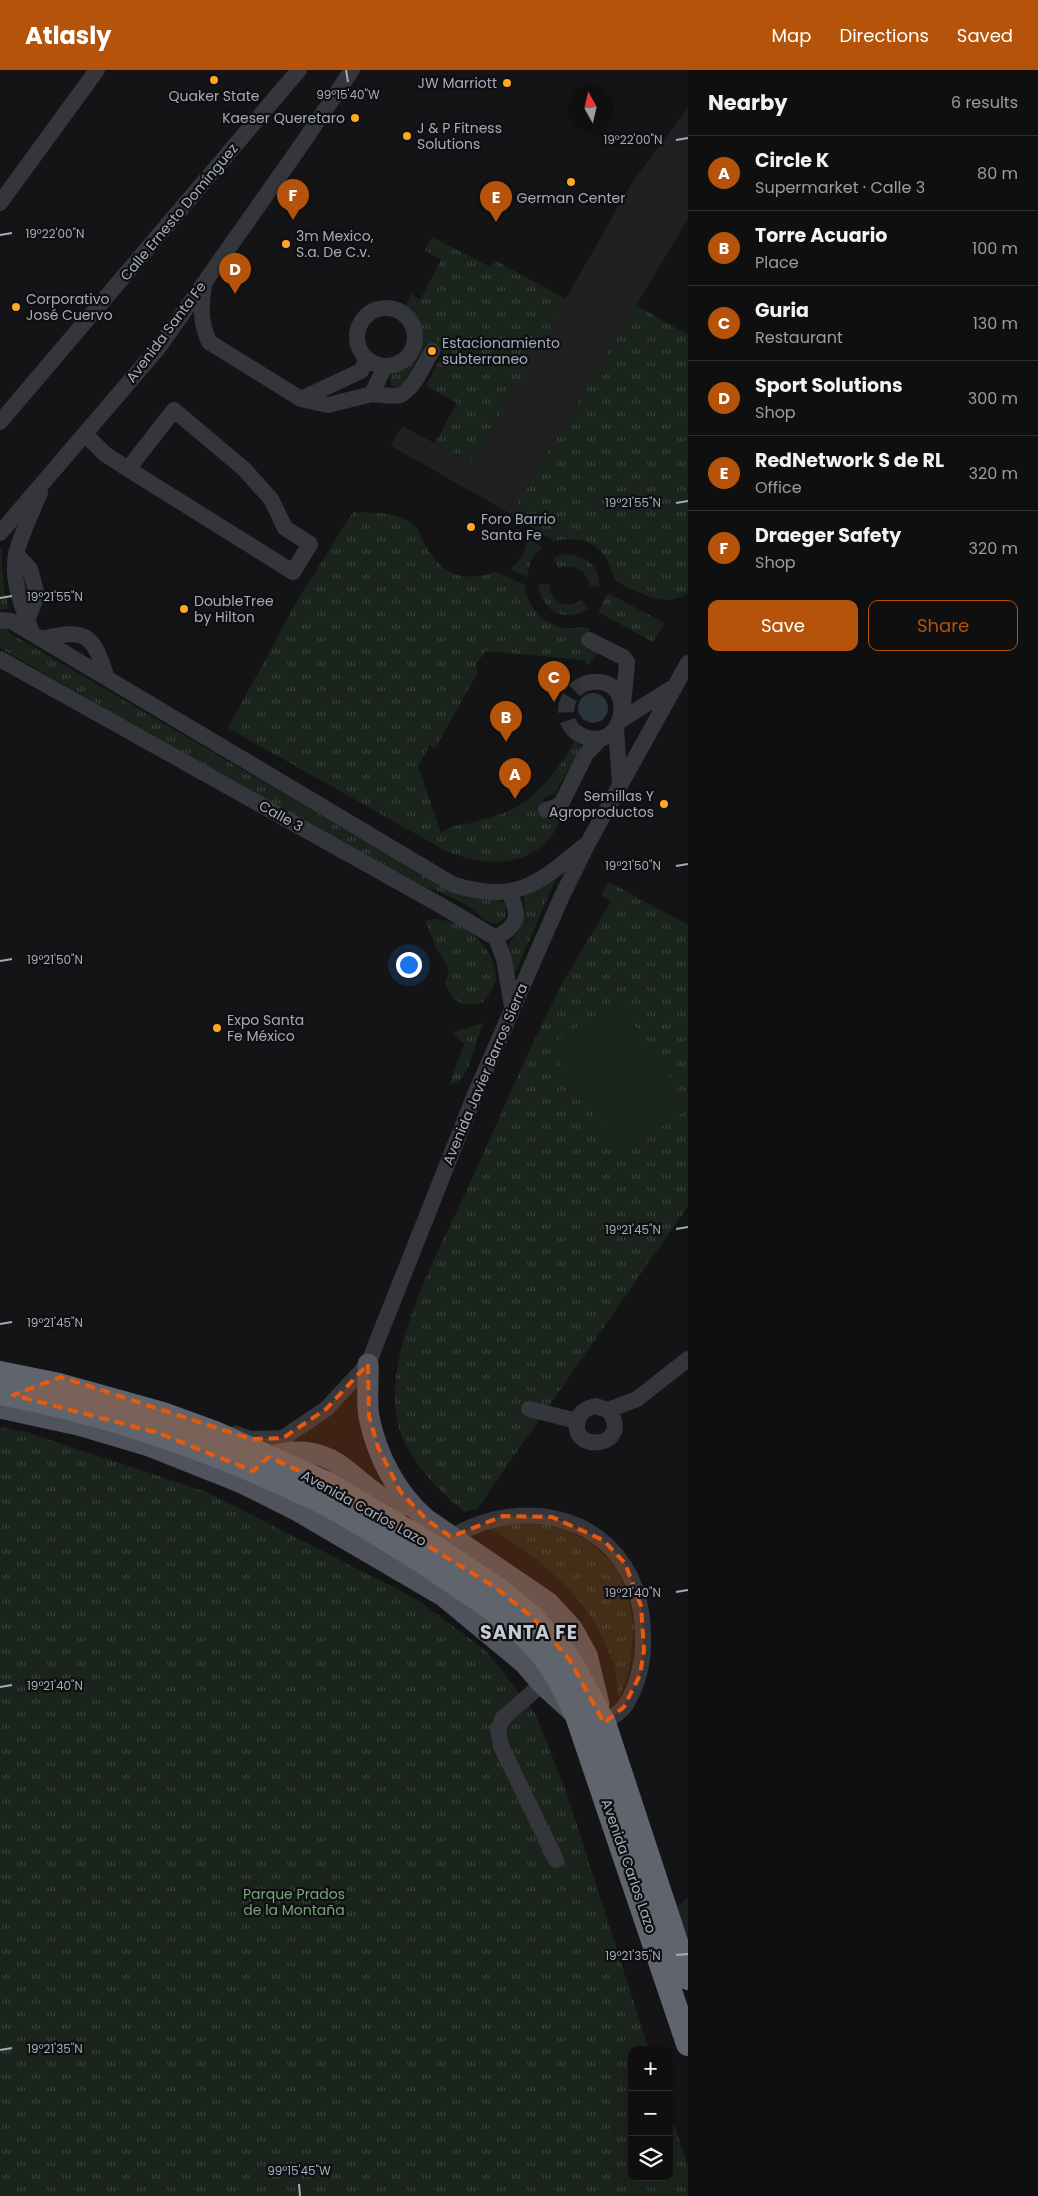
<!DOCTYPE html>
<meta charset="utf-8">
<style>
body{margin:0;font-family:Poppins,sans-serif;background:#1d1d1e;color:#f1f3f6}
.controls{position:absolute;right:15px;bottom:15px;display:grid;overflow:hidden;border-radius:10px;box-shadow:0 5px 20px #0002}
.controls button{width:45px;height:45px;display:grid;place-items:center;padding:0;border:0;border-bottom:1px solid #2f2f30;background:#0f0f10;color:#f1f3f6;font:25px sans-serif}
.compass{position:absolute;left:568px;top:15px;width:45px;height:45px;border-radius:50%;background:#0f0f10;box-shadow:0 5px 20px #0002;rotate:352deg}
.you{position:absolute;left:408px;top:894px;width:18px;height:18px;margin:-12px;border:4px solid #fff;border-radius:50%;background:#1a73e8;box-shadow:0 0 0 8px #1a73e833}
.badge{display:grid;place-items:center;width:32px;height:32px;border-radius:50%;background:#b45309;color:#fff;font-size:16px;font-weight:700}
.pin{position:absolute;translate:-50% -41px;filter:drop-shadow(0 1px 2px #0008)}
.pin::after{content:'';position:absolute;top:26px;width:18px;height:15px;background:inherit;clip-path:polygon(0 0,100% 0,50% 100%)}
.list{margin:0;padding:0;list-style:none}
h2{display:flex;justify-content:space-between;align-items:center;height:65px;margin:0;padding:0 20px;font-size:21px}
h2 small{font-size:16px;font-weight:400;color:#9b9c9f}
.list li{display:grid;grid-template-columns:32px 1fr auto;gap:15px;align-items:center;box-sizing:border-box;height:75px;padding:0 20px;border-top:1px solid #2f2f30}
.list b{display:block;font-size:19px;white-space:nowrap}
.list p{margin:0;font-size:16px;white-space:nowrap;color:#9b9c9f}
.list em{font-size:16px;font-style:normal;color:#9b9c9f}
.actions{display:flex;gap:10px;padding:15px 20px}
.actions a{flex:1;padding:11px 0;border:1px solid #b45309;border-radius:10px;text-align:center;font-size:18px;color:#b45309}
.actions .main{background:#b45309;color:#fff}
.icon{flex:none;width:28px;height:28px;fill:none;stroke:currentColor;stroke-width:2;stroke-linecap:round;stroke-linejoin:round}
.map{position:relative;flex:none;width:688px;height:2126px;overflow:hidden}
header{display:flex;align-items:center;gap:30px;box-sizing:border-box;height:70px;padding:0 25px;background:#b45309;color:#fff}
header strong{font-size:24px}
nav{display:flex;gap:28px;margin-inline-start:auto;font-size:18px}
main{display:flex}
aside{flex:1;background:#0f0f10}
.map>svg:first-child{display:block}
.built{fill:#202023}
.grass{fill:url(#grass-tufts)}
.pitch{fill:#1b241c}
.water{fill:#29343b}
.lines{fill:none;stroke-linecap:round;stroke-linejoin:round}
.minor-tunnel{stroke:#313236;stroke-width:16;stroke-dasharray:16 8;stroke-linecap:butt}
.minor{stroke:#34363b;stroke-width:16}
.major{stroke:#50535b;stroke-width:21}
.highway{stroke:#60646d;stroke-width:24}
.highway-bridge{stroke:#60646d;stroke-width:24}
.marked{fill:#e8590c;fill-opacity:0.2;stroke:#e8590c;stroke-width:4;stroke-dasharray:10 6;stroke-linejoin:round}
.ticks{fill:none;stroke:#a4abb8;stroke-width:2}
.poi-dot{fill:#ffa723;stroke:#0f0f11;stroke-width:2}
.labels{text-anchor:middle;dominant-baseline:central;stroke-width:4.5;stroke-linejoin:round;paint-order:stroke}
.poi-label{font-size:14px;fill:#a4abb8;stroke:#0f0f11;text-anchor:start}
.street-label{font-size:14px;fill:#a4abb8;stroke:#0f0f11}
.park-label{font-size:14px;fill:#79a579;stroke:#0f0f11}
.district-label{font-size:19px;font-weight:bold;letter-spacing:1px;fill:#c6cad3;stroke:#0f0f11}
.ticks-label{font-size:12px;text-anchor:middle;fill:#a4abb8;stroke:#0f0f11;stroke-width:4.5;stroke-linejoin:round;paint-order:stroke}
</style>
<header>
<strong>Atlasly</strong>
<nav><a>Map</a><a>Directions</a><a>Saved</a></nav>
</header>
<main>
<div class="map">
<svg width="688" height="2126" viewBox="0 0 688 2126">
<defs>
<pattern id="grass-tufts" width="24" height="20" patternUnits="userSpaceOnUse" patternTransform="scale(1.25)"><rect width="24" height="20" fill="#1b241c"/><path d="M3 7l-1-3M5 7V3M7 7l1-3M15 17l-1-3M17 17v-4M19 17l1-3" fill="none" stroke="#39413b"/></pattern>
</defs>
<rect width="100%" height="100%" fill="#141416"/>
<path class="built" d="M688,37V149L511,444L391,376L402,356L472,393L633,111Z
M688,1827V1873L676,1838Z"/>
<path class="grass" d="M432,167L490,197L494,190L566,229L472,393L435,373L457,333L426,316L443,283L426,274L403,313L398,317L391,316L389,302L409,293C425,270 422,257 405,237L411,224L420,230L441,190L425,180Z
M636,235L688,265V523C663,539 639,522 615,511C608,478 588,464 554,471L511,444Z
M353,442C374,443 400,441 416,457C420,462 422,470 425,475C442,505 463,513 496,502L525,515C527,539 547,559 572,558C580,558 583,555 590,559L583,577L598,583L586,596L585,590L486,581L476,594L477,604L435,678L430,675L418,696L441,763C457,752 460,757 477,751C486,748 497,746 506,742C537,730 560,698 575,670L582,677L554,724L542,729L545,748L565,741C560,752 555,763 547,771C521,799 479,794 448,782L228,658L297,531Z
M528,469L542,477L531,490L527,507L510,499C521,490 525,482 528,469Z
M2,476C1,497 3,518 9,538L0,540V478Z
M562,484C582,484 601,494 599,517L589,515C587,499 573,493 559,498L553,488Z
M538,514H549C551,533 567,540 582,530L589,539C564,553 542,542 538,514Z
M608,523L664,553L653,572L598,542Z
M3,553L11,564L434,812L498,829L506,835L505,848L496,854C483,852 478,842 467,835C448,824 430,818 409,813L0,578V554Z
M558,804L515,903L507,877C521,855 528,852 523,824Z
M609,812L688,855V1136L477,1439L464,1442C436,1419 401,1382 396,1345C386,1273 441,1177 471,1111C499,1050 525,986 556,926C572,894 593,863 611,831L601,825Z
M436,849C447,851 460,853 469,860C481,870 497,891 496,908C496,916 488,925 483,932C461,938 454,933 445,913C453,893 443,892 436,877C432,868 429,859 425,851Z
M483,953L468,998L460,1010L449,1016L464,974L453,962Z
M0,1357L29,1363L207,1422L418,1530L485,1580L535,1643L567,1724L649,1980H632V2107H669V2041L688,2095V2126H0Z
M518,1453L560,1456L591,1473L617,1498L628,1526L634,1557L629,1600L619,1628C617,1617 617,1604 613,1593C591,1528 547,1494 491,1459Z"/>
<path class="pitch" d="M618,930L688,1034V1039L620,1084L548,976Z"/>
<path class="water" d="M578 638a15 15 0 1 1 30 0a15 15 0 1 1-30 0Z"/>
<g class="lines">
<path class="minor-tunnel" d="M577,663C558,649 565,620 587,613"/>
<path class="minor" d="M0,133L97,0
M204,215C201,237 200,251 209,272L301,329L328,335L372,324L385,296
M357 267a29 29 0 1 1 58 0a29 29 0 1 1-58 0Z
M372,324C381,325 391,327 400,325C413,321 425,292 432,281
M301,329L361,301L367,289
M0,352L299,0
M85,364L105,384L128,399L293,502L310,474L285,458L271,429L244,399L174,340L128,399
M0,463L159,277L302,74L352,0
M16,484L30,499L37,525L27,551
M0,550L11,551L454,815C517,833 537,815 584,776
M32,563C23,539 11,511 16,484C21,464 32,442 40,423
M41,569C87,558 93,564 107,608
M589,570L623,587L627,592L623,636
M0,589L440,835L496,868L504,889L512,937
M621,650L672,618
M616,658L620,715
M577,663C627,693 641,600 587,613
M546,740L553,738L561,734L586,684L601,668
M496,868C518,855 521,846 509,823
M529,1339L577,1351
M608,1340C636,1377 568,1385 578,1350C580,1341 587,1338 595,1336L608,1340L637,1329L688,1289
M236,1364L251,1369L283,1368L326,1339L368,1294L476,1022L561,828L588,773L688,593
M451,1467C538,1417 641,1456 643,1564C644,1589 639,1614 625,1636C620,1643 611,1648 604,1653
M542,1614L503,1648L498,1659L501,1676L556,1790"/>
<path class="major" d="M368,1294C369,1311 366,1330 369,1347C377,1386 396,1423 426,1449L549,1533L572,1558L587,1585L599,1634
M0,1338L78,1355L149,1376L242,1413L296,1440L443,1526L524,1593L542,1614L575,1644
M262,1393C272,1385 282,1383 294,1382C340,1380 353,1413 388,1431C395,1434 403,1435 411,1436"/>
<path class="highway" d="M439,1480L496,1518L532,1547L569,1589L604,1653L688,1908
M431,1497C464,1521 502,1542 530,1571C552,1593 565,1619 577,1646L688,1974"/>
<path class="highway-bridge" d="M0,1303L59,1315L163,1344L215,1363L328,1414L439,1480
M0,1323C113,1344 217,1381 320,1431C358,1450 395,1475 431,1497"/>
</g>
<path class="marked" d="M368,1294L369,1346L378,1377L400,1421L426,1449L451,1467L503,1446L552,1447L603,1470L625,1493L641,1536L644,1580L640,1605L624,1637L604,1653L569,1589L532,1547L496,1518L328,1414L269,1387L253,1401L158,1363L13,1325L61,1307L251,1369L283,1368L326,1339Z"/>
<path class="ticks" d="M346,0L348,12M676,70L688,68M0,165L12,163M676,433L688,431M0,528L12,526M676,796L688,794M0,891L12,889M676,1159L688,1157M0,1254L12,1252M676,1522L688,1520M0,1617L12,1615M676,1885L688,1884M0,1980L12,1978M299,2114L300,2126"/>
<g class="poi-dot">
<circle cx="214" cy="10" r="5"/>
<circle cx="507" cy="13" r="5"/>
<circle cx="355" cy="48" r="5"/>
<circle cx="407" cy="66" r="5"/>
<circle cx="571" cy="112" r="5"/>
<circle cx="286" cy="174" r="5"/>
<circle cx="16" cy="237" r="5"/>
<circle cx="432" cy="281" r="5"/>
<circle cx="471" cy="457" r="5"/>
<circle cx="184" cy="539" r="5"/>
<circle cx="664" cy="734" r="5"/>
<circle cx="217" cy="958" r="5"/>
</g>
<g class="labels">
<g class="poi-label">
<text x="497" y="13" text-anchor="end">JW Marriott</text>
<text x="214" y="26" text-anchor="middle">Quaker State</text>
<text x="345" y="48" text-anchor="end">Kaeser Queretaro</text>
<text x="417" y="58">J &amp; P Fitness<tspan x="417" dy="16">Solutions</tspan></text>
<text x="571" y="128" text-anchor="middle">German Center</text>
<text x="296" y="166">3m Mexico,<tspan x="296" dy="16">S.a. De C.v.</tspan></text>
<text x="26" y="229">Corporativo<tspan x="26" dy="16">José Cuervo</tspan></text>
<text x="442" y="273">Estacionamiento<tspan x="442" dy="16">subterraneo</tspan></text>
<text x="481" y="449">Foro Barrio<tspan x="481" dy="16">Santa Fe</tspan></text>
<text x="194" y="531">DoubleTree<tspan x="194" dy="16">by Hilton</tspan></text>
<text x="654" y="726" text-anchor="end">Semillas Y<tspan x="654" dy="16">Agroproductos</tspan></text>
<text x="227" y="950">Expo Santa<tspan x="227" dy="16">Fe México</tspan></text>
</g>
<g class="street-label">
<text transform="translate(179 142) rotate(-50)">Calle Ernesto Domínguez</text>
<text transform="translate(166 262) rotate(-53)">Avenida Santa Fe</text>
<text transform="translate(281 746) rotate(29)">Calle 3</text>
<text transform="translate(485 1004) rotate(-67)">Avenida Javier Barros Sierra</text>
<text transform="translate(364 1438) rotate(29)">Avenida Carlos Lazo</text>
<text transform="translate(629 1796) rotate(71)">Avenida Carlos Lazo</text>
</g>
<g class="park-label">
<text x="294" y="1824">Parque Prados<tspan x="294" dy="16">de la Montaña</tspan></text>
</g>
<g class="district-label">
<text x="529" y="1562">SANTA FE</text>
</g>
</g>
<g class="ticks-label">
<text x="348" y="29">99°15'40"W</text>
<text x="633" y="74">19°22'00"N</text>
<text x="55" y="168">19°22'00"N</text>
<text x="633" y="437">19°21'55"N</text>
<text x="55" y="531">19°21'55"N</text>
<text x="633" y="800">19°21'50"N</text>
<text x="55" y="894">19°21'50"N</text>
<text x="633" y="1164">19°21'45"N</text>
<text x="55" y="1257">19°21'45"N</text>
<text x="633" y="1527">19°21'40"N</text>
<text x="55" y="1620">19°21'40"N</text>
<text x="633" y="1890">19°21'35"N</text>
<text x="55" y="1983">19°21'35"N</text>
<text x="299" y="2105">99°15'45"W</text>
</g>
</svg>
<div class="controls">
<button>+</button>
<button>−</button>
<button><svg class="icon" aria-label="layers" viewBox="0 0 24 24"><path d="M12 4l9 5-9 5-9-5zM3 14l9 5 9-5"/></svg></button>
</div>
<svg class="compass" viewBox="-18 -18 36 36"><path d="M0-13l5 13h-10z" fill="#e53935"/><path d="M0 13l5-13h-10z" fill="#9b9c9f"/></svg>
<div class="you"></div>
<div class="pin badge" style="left:515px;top:729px">A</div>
<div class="pin badge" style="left:506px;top:672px">B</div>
<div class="pin badge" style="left:554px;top:632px">C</div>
<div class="pin badge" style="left:235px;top:224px">D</div>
<div class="pin badge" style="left:496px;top:152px">E</div>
<div class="pin badge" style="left:293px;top:150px">F</div>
</div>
<aside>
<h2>Nearby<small>6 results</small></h2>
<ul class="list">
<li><span class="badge">A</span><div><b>Circle K</b><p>Supermarket · Calle 3</p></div><em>80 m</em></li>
<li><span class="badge">B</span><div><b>Torre Acuario</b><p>Place</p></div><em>100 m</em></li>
<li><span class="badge">C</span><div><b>Guria</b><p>Restaurant</p></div><em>130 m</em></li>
<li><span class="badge">D</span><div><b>Sport Solutions</b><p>Shop</p></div><em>300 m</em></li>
<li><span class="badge">E</span><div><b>RedNetwork S de RL</b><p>Office</p></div><em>320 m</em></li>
<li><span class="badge">F</span><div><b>Draeger Safety</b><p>Shop</p></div><em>320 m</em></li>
</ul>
<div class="actions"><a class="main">Save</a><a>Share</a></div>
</aside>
</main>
